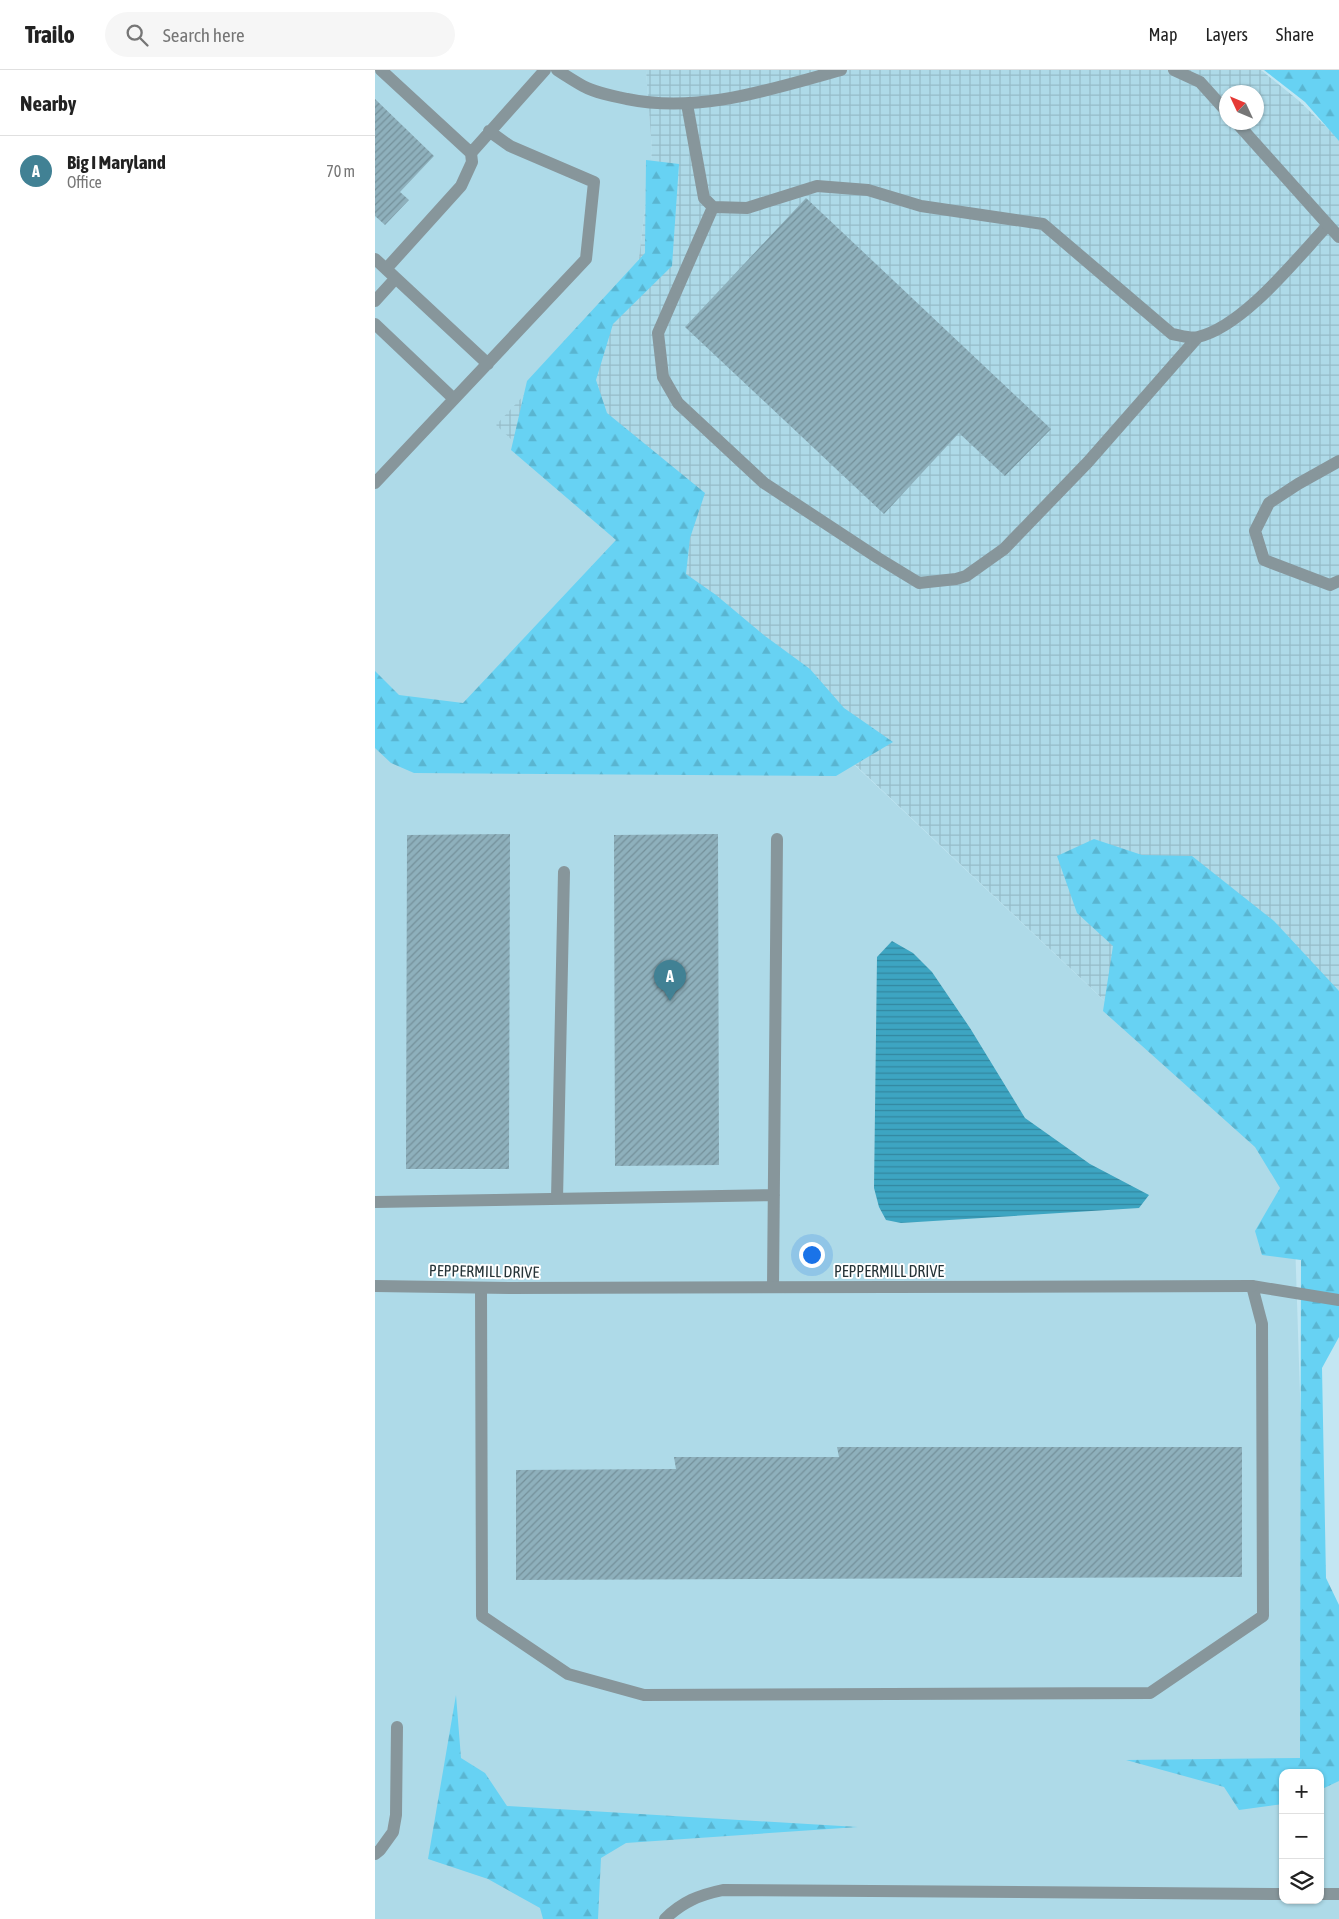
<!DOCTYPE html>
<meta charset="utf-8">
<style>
body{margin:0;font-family:"Asap Condensed",sans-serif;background:#f6f6f6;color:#222}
.controls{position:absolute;right:15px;bottom:15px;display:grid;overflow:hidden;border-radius:10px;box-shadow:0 1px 4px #0004}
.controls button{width:45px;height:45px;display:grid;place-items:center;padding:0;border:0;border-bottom:1px solid #e0e0e0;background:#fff;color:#222;font:25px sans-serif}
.compass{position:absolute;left:844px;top:15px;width:45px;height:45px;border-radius:50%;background:#fff;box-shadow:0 1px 4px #0004;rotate:314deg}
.you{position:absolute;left:436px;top:1184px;width:18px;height:18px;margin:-12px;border:4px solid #fff;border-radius:50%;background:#1a73e8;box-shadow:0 0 0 8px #1a73e833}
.badge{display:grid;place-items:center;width:32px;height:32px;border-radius:50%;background:#418194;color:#fff;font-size:16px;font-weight:700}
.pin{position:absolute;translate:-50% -41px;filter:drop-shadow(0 1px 2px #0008)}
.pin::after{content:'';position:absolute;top:26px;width:18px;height:15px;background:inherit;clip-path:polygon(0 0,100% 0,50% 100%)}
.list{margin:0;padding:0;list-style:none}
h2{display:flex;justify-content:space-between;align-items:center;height:65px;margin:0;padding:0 20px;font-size:21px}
h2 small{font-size:16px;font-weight:400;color:#767676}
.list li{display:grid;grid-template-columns:32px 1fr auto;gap:15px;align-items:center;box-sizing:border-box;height:70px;padding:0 20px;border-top:1px solid #e0e0e0}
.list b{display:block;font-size:19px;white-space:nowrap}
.list p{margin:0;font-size:16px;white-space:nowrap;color:#767676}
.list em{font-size:16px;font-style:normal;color:#767676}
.icon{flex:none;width:28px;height:28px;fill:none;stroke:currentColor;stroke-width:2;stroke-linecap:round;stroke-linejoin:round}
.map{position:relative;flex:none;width:964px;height:1849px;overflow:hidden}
header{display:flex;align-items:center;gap:30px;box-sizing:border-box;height:70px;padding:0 25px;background:#fff;border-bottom:1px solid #e0e0e0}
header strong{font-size:24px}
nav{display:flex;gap:28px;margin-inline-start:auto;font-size:18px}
.search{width:350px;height:45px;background:#f6f6f6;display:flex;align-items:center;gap:12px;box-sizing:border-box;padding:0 18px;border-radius:28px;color:#767676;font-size:19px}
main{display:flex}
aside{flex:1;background:#fff}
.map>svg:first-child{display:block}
.built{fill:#aedae8;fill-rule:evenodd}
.industrial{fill:url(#industrial-grid);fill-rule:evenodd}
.forest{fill:url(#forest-firs)}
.water{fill:url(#water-rules)}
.building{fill:url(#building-hatch)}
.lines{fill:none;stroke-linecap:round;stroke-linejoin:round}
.lane{stroke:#87969b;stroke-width:12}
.street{stroke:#87969b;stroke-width:12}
.labels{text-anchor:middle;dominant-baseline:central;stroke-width:4;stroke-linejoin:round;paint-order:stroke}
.street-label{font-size:16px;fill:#263438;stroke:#fff}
</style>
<header>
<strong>Trailo</strong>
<div class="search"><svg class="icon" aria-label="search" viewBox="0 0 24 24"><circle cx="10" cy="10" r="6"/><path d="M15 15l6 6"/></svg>Search here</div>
<nav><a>Map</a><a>Layers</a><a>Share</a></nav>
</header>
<main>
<aside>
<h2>Nearby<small></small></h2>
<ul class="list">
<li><span class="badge">A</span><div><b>Big I Maryland</b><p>Office</p></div><em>70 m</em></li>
</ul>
</aside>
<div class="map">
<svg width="964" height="1849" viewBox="0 0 964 1849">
<defs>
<pattern id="industrial-grid" width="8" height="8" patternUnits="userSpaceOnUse" patternTransform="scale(1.25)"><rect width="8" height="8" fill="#aedae8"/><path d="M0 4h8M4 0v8" fill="none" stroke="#96bcc8"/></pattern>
<pattern id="forest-firs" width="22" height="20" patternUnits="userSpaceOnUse" patternTransform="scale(1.25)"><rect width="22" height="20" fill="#67d2f3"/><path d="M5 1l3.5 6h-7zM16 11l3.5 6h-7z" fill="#59b5d1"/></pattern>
<pattern id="water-rules" width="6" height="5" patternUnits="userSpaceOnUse" patternTransform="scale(1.25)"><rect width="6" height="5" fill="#3da5c2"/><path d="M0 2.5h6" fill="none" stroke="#33879f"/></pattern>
<pattern id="building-hatch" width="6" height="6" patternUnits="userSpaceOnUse" patternTransform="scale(1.25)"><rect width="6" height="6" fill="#8eb0bc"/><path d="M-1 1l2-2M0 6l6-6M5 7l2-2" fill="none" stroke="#74909a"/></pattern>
</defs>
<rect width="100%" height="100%" fill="#c3e6f2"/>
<path class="built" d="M0,0H271L277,81L262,204L272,499L918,1109L936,1662L964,1681V1849H0ZM908,1703H945V1830H908Z"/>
<path class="industrial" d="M271,0H886L923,30L964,69V1051L918,1109L121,355L262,204L277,81ZM852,22H882V52H852Z"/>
<path class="forest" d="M889,0H964V71L930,32Z
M271,90L304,94L297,196L238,254L221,310L232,343L330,423L315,468L311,504L341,525L390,566L435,599L469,638L518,672L461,706L39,703L16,693L0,678V601L24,625L88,633L241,470L136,380L152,311L270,183Z
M719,769L767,785L817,786L899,851L964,921V1267L947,1298L951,1508L964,1535V1711L945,1720V1703H908V1734L864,1740L849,1717L751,1690L925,1688L926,1190L887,1185L880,1161L905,1118L880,1077L728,941L738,876L702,843L682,786Z
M81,1625L86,1688L110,1703L132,1736L483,1757L251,1773L226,1788L223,1849H168L165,1838L113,1809L53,1789Z"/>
<path class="water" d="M517,871L538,883L557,902L595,958L650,1048L715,1094L774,1125L764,1138L526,1153L511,1150L504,1137L499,1118L502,887Z"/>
<path class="building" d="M0,29L59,86L25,122L34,130L10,155L0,146Z
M431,128L676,359L630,406L584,363L509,444L310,257Z
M135,764L134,1099H31L32,765Z
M343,764L344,1095L240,1096L239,765Z
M462,1377H867V1507L141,1510V1400L301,1399L299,1387H464Z"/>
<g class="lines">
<path class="lane" d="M6,0L96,83L170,0
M312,34L329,128L338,137L372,138L442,116L493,120L546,136L668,154L797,264C804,265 816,269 823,267C869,256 921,189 953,155
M96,83L97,92L86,116L11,199L113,294
M338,137L283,263L288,307L303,333L389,413L503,488L544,513L581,509L591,506L629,479L713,392L822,268
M0,189L11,199
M0,231L20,209
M0,254L79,329
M964,391L923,414L894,433L880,461L889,490L955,515L964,511
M0,413L211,189L219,112L135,76L114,61
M182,1129L189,802
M0,1132L399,1125
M398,1217L402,769
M106,1218L107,1546L193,1604L269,1625L775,1623L888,1546L887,1254L877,1216L964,1230
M0,1784L5,1780L18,1762L21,1745L22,1657
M945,1824H964
M290,1849C307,1832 324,1825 348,1820L908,1824"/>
<path class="street" d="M182,0C190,5 199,11 208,16C221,23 237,26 252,29C325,44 396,19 466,0
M799,0L825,12L852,42
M861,52L964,167
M0,1216L134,1218L877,1216"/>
</g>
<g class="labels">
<g class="street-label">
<text transform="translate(109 1201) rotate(1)">PEPPERMILL DRIVE</text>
<text x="514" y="1201">PEPPERMILL DRIVE</text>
</g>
</g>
</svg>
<div class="controls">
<button>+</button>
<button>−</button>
<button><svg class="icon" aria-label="layers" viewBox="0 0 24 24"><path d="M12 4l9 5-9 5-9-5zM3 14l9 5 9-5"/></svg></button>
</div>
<svg class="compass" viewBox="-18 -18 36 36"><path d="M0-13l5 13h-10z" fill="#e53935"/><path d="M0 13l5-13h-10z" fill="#767676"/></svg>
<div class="you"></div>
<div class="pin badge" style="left:295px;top:931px">A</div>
</div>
</main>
